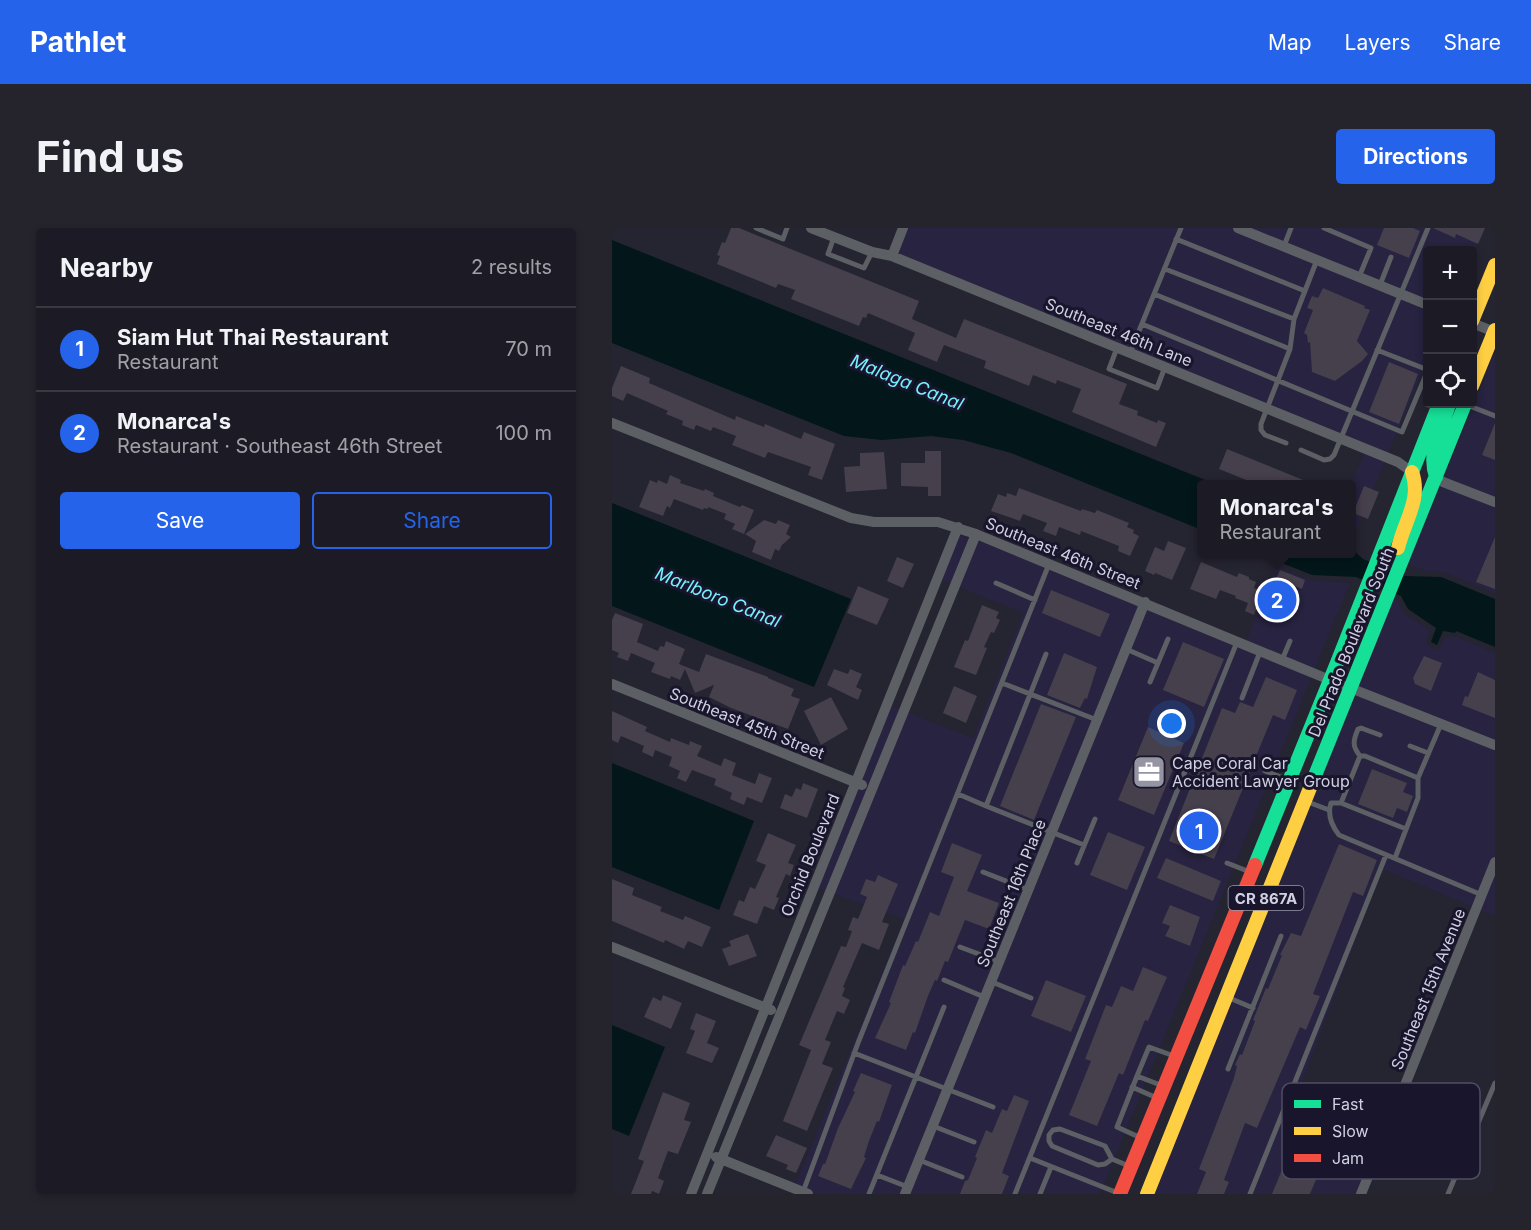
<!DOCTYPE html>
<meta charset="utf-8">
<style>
body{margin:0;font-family:Inter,sans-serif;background:#25242d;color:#f1f3f6}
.controls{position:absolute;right:18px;top:18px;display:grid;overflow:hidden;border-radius:6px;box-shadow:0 3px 9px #0003}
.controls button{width:54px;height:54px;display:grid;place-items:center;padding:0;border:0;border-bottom:2px solid #3a3942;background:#1c1b25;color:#f1f3f6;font:30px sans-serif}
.you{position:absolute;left:560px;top:496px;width:21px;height:21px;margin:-15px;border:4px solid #fff;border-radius:50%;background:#1a73e8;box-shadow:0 0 0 9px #1a73e833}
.badge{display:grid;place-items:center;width:39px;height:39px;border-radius:50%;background:#2563eb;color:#fff;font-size:20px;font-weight:700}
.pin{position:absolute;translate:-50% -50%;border:3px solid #fff;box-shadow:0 2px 6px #0006}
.popup{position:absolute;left:585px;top:252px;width:159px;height:78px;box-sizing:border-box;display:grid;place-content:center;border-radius:6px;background:#1c1b25;filter:drop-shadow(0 2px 4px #0005);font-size:20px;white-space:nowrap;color:#a0a1a7}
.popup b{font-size:22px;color:#f1f3f6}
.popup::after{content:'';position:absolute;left:50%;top:100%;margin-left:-12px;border:12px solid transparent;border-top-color:#1c1b25}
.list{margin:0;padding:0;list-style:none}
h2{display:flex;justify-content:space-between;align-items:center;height:78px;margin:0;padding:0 24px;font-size:26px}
h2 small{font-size:20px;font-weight:400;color:#a0a1a7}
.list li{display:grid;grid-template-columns:39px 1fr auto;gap:18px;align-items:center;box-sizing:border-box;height:84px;padding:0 24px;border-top:2px solid #3a3942}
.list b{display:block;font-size:22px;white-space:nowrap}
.list p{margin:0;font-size:20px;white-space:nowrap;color:#a0a1a7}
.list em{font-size:20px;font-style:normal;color:#a0a1a7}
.actions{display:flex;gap:12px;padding:18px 24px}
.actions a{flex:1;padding:14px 0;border:2px solid #2563eb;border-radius:6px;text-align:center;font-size:21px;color:#2563eb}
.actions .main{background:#2563eb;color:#fff}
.icon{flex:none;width:33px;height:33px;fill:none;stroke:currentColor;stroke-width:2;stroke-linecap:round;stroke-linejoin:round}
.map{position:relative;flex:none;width:883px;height:966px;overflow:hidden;border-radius:6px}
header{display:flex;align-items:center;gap:36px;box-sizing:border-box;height:84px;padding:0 30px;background:#2563eb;color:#fff}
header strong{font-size:28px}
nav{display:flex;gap:33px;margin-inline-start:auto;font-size:21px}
.intro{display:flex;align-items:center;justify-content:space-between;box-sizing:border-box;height:144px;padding:0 36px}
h1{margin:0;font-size:42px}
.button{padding:15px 27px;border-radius:6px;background:#2563eb;color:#fff;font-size:21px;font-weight:700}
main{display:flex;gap:36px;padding:0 36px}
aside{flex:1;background:#1c1b25;border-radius:6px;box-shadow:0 3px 9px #0003}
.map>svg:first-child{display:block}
.built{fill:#272340}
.water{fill:#03171b}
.building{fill:#463f4c}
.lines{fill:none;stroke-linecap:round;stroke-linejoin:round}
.lane{stroke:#5c5f64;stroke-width:5}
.street{stroke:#5c5f64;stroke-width:10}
.fast{stroke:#16e098;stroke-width:14}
.slow{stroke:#ffcf43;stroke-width:14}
.jam{stroke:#f24e42;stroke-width:14}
.labels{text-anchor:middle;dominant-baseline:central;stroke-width:6;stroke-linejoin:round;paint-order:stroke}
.shield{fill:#18152d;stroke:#9a98ab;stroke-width:1.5}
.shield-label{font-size:15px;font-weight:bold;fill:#d1d0e1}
.street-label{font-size:16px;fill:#d1d0e1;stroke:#18152d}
.poi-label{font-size:16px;fill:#d1d0e1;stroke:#18152d;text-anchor:start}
.water-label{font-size:18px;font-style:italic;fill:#75f1ff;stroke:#18152d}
.key{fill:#18152d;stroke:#504d63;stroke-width:1.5}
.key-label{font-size:16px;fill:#d1d0e1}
</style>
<header>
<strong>Pathlet</strong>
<nav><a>Map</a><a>Layers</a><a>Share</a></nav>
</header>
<div class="intro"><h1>Find us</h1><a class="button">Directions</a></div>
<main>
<aside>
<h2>Nearby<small>2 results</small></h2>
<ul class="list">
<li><span class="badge">1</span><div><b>Siam Hut Thai Restaurant</b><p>Restaurant</p></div><em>70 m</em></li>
<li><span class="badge">2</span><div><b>Monarca's</b><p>Restaurant · Southeast 46th Street</p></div><em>100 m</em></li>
</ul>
<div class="actions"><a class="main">Save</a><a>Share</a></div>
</aside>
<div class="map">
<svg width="883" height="966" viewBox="0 0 883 966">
<rect width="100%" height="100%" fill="#252431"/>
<path class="built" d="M286,0H871L861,25L860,22H816L815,133L740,312L739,256L755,219L275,27Z
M883,124V365L831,344L813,343L796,336Z
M342,306L375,316L633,416L664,338L698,352L738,355L488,966H198L182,960L292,691L205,660L272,475L361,510L411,385L327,351Z
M781,371L785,372L793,386L818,403L814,414L817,419L826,422L833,409H845L883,425V688L770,641L677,889L762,923L746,966H543Z"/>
<path class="water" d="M0,12L603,256H590V302L399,225L351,212L319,208L270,212L232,208L0,115Z
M0,275L239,371L202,459L0,378Z
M740,321L751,331L793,348L829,349L883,371V419L844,403L843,405L831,403L825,417L819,414L824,400L796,381L789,368L744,349L700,347L647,326H740Z
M0,535L142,593L107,682L0,639Z
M0,797L53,819L17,908L0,901Z"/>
<path class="building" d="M119,0H127L307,73L300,91L344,110L352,91L515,156L507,176L526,183L525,187L545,195L546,192L554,195L544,219L460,184L469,161L445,152L444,156L421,147L417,158L372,140L374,133L332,117L325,134L296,122L303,105L256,85L254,90L251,89L247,98L179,71L183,62L166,56L164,60L105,36L108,28L105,27L110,14L113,15Z
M772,0H801L808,3L797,30L765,17Z
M821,0H873L866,16L844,6L843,10Z
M711,60L753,78L752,80L758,82L745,113L756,126L750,133L723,153L700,144L698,114L696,115L695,107L692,105L701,82L695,80L700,68L706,70Z
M777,134L806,146L787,196L757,184Z
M9,138L38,150L37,155L123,192L124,188L152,199L153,196L189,211L192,204L223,216L210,252L196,247L199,239L156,224L153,230L120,217L124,208L101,199L99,203L84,197L82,202L70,197L71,193L54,186L56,183L15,165L11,173L0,168V160Z
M883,195V232L870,227Z
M615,221L701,256H644L607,241Z
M313,223H329V268H316V259L289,258V235H313Z
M272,224L275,261L234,264L232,239L248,238V225Z
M58,247L69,252L68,255L92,263L93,261L102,265L101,268L128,279L130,277L142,282L132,306L120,301L123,296L112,291L114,286L96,279V281L92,280L91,282L62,271L58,280L55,278L51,288L27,279L38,252L45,255L46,252L55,256Z
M752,258L767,264L756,291L741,285Z
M407,260L469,283L470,281L483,285L485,282L517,295L515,299L522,302L521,305L527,308L518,328L506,323L507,318L469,303L468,307L447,299L444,308L431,303L435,295L411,286L408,293L379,283L386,266L394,269L395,265L404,268Z
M152,292L164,296L166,292L178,297L174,306L179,309L170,317L167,323L163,321L159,332L140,324L144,313L133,306Z
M883,309V361L864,354Z
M556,313L574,320L560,352L543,345L542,347L533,343L543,319L552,323Z
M285,329L302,336L291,360L275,353Z
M589,334L625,349L627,345L637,349V351L644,354L642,360L658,366L668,342L693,352L690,361L683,358L682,361L680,360L669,386L646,377L642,387L633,383L636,375L623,370L624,368L608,362L604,371L578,361Z
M246,358L277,371L265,397L235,385Z
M439,362L498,386L488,409L430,385Z
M370,377L387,384L384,390L388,392L382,405L379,404L372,419L375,420L364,447L342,439L353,412L356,413Z
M3,385L31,396L25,414L46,423L48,418L52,419L54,413L73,421L67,436L87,444L94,426L156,449V450L182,461L179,468L188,471L176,501L119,480L97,469L102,457L83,465L73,441L68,452L59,448L58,451L39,444L43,435L19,425L16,433L5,429L7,425L0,422V392Z
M571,414L612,431L592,479L551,462Z
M452,425L485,439L475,471L473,470L468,480L435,467Z
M812,428L830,435L819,463L803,456L801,450Z
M222,441L236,446L238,441L250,446L244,459L250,462L246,472L215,457Z
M866,444L883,452V490L850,477L853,468L856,469Z
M654,449L685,462L673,492L661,487L602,631L557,613L610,480L623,485L628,474L641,479Z
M342,458L365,468L354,495L331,485Z
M219,469L236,501L209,517L192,483Z
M429,476L464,489L422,592L388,578Z
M0,483L35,499L33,503L58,514L59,510L77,517L78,513L90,518L85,528L109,538L112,530L124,535L120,547L143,556L147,545L160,550L150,575L135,569L132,577L118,571L120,565L102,557L104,551L80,542L74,554L65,550L68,543L57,538L60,529L43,522L41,529L30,524L32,518L9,508L6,515L0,512Z
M536,499L572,515L542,587L506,572Z
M760,541L795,555L791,564L801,568L795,584L785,580L781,590L746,576Z
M191,555L206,561L195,590L168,580L173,566L180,569L184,560L189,562Z
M496,604L533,619L515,662L478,647Z
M156,605L184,617L176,635L182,637L178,648L174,646L164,669L167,670L162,682L152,678L145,696L121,687L127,672L132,674L138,659L143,661L154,637L144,633Z
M340,615L370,627L355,663L387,675L377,701L353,692L336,734L333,733L325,753L323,752L316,768L303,805L301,804L294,822L263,810L279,775L277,774L291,737L293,738L304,713L306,714L318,684L327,688L342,649L329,644Z
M727,616L765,632L751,668L741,664L701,766L708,768L694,802L688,799L645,900L633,895L612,952L617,954L612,966H585L594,944L587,941L622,850L625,838L623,837L628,826L630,827L643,793L641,792L654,760L656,761L670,727H668L679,705L689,708Z
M554,630L609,653L601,673L545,650Z
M266,647L286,656L270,694L277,696L267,722L250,715L231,759L233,760L230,768L238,772L232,786L225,783L213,812L219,814L210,836L221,840L195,903L171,893L199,822L187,817L229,718L234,719L240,703L236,702L241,689L246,691L255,669L248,666L254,651L263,654Z
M0,651L22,660L20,667L50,679L48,683L71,692L73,688L99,699L90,719L76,713L72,721L53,712L52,715L0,693Z
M558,677L588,689L578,718L553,708L558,698L550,695Z
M136,706L145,728L117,738L110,721L119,718L117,713Z
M531,739L555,749L536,793L533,792L511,847L507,845L485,898L457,887L479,833L473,831L494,777L500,779L509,758L521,763Z
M434,752L474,768L459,804L419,788Z
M51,767L70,775L59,801L32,789L41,769L49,773Z
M84,785L104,793L95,815L107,820L100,835L74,825L83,803L78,801Z
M249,845L280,857L267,894L265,893L257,913L252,929L254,930L239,961L206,948L211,936H213L226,900L243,864L241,863Z
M51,864L78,875L72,892L79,894L66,926L56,923L46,950L52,953L47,966L40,963L39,966H19L32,933L26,931Z
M402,867L417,873L390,945L397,948L390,966H348L353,953L356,952L365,930L363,929L374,902L380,905L390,881L395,883Z
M692,899L717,909L703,945L706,947L698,966H660L676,927L680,928Z
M164,907L195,920L184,945L174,941L176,937L154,928Z"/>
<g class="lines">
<path class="lane" d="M144,0L171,11L175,0
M712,0L759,20L747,49
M222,9L216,26L252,40L260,24
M564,11L693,63
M672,18L679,0
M553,41L682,91
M768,57L779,29
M542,66L678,121
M530,96L790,204L816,142
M505,120L497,141L545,160L553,139
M765,122L816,142
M518,125L569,0
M855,177L883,188
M674,215L653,207L649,202V196L678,121L682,91L705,32
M689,222L712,232L718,231L722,227L816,0
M384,355L423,372
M514,421L546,435
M670,432L678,413
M538,454L556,411
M390,455L485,492
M630,470L648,424
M829,496L806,550L753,528H748L729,575H719C715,587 720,598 727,607L870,667
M798,518L816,525
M748,528C740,518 741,513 746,501L749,500L768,507
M653,543L674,551
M346,566L374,578L434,426
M696,574L717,582
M729,575L794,601
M374,578L472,617
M783,630L806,570V550
M465,635L483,591
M615,635L638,644
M371,644L417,662
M348,719L388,734
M332,752L372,769
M380,754L419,770
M615,769L641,780
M242,825L381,879
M616,841L669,708
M525,848L505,899L529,910
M551,858L525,848L537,819L562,828
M520,859L545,870
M321,898L362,914
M418,930L506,965
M500,931L493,936L486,937L440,918L437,913V907L441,902L448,901L493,918L500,931L517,938
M307,932L350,949
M265,947L296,959
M191,964L246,815L437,336
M257,966L332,779
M403,966L625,414
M428,966L439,939
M638,966L774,627
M836,966L883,855"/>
<path class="street" d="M199,0L260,24L280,28L786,234L800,244
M626,0L816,77
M280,28L291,0
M860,95L883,104
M0,195L239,290L262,294H326L364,306L718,452L883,517
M824,249L831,254L883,274
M0,456L250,557
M0,719L159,782
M104,929L196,966
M79,966L346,299
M95,966L364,306
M293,966L533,374
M749,966L883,634"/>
<path class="fast" d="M824,249C815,222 830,201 837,176
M700,555L853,176
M643,637L725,435L827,176"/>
<path class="slow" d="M860,93L883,37
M860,158L883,102
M786,320C792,294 810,271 800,244
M535,966L700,555"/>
<path class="jam" d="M508,966L643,637"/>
</g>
<defs>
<g id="office-square" transform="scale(1.725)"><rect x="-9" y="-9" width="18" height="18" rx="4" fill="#9594a3" stroke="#18152d"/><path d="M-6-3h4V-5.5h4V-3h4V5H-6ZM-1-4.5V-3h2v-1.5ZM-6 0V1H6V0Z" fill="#fff"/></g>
</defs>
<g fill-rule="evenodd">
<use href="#office-square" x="537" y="544"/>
</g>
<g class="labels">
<rect class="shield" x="616.5" y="658" width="75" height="24" rx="4.5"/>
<g class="shield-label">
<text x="654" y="670">CR 867A</text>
</g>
<g class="street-label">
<text transform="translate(507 104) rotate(22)">Southeast 46th Lane</text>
<text transform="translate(451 325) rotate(22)">Southeast 46th Street</text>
<text transform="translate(739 414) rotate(-68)">Del Prado Boulevard South</text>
<text transform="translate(135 495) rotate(22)">Southeast 45th Street</text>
<text transform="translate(198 627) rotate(-68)">Orchid Boulevard</text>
<text transform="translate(399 665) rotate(-68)">Southeast 16th Place</text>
<text transform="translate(816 761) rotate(-68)">Southeast 15th Avenue</text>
</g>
<g class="poi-label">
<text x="560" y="535">Cape Coral Car<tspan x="560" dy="18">Accident Lawyer Group</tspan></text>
</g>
<g class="water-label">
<text transform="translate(295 154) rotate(22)">Malaga Canal</text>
<text transform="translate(106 369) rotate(22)">Marlboro Canal</text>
</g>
</g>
<rect x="670" y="855" width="198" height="96" rx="9" class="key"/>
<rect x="682" y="872" width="27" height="8" fill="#16e098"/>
<rect x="682" y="899" width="27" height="8" fill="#ffcf43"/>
<rect x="682" y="926" width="27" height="8" fill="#f24e42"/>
<g class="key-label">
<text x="720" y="882">Fast</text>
<text x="720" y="909">Slow</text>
<text x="720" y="936">Jam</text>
</g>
</svg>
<div class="controls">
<button>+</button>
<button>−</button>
<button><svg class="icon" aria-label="locate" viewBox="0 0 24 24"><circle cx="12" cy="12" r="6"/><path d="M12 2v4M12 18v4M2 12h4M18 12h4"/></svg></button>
</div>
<div class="you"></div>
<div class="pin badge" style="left:587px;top:603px">1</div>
<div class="pin badge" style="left:665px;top:372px">2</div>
<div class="popup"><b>Monarca's</b>Restaurant</div>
</div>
</main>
